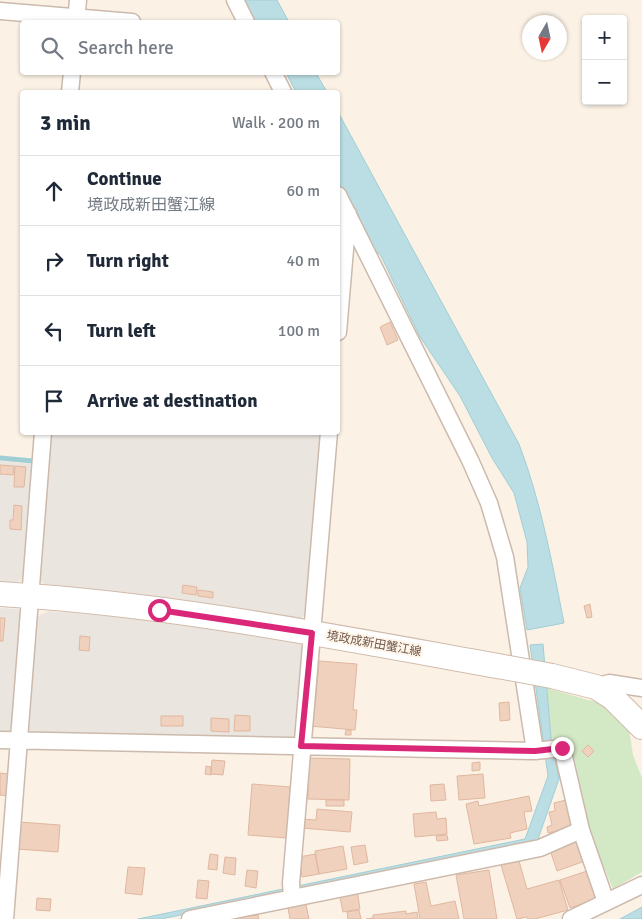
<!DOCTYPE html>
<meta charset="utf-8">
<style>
body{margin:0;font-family:Signika,"Noto Sans JP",sans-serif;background:#f6f6f7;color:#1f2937}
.controls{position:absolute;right:15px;top:15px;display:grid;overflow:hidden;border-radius:5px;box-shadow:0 1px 4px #0004}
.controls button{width:45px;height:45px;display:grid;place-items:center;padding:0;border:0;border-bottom:1px solid #e0e1e3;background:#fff;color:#1f2937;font:25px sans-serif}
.compass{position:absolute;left:522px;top:15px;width:45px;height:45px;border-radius:50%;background:#fff;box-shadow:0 1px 4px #0004;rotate:189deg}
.stop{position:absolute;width:15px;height:15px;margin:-11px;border:4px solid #db2777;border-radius:50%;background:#fff}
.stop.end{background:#db2777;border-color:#fff;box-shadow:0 1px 5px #0008}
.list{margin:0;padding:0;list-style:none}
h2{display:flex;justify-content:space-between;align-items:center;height:65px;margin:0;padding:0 20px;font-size:21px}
h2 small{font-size:16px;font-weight:400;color:#747a83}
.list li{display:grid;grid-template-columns:32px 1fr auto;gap:15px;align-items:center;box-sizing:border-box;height:70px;padding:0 20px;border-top:1px solid #e0e1e3}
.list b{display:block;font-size:19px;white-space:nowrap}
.list p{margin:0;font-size:16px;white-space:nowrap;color:#747a83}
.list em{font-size:16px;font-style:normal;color:#747a83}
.icon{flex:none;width:28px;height:28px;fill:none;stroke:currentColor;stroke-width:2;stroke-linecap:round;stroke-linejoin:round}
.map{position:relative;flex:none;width:642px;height:919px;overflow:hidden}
.search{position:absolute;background:#fff;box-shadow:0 1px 4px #0004;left:20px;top:20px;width:320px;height:55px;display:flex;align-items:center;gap:12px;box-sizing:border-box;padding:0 18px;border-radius:5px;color:#747a83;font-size:19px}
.panel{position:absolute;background:#fff;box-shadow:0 1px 4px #0004;left:20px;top:90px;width:320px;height:345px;border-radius:5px}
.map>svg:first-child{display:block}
.industrial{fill:#ebe5df}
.green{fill:#d3e8c4}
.water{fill:#badee4;stroke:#a1ced5}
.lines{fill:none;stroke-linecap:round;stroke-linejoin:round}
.stream{stroke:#a1ced5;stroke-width:5}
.building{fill:#efd1be;stroke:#e1b79f}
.street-casing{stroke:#ccbaac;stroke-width:19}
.secondary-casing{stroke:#d1bcac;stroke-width:26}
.street{stroke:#fff;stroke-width:16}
.secondary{stroke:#fff;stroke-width:24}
.secondary-bridge-casing{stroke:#d1bcac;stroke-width:26;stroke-linecap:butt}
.secondary-bridge{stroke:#fff;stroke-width:24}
.route{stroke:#db2777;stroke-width:6}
.labels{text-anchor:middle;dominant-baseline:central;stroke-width:4;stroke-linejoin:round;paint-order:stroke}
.street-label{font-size:12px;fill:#73594b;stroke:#fef6eb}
</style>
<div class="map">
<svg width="642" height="919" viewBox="0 0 642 919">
<rect width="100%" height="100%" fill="#fbf2e5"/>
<path class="industrial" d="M50,433H321L305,615L299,619L49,590L39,579Z
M0,461L34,464L23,578L14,585L0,584Z
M0,608L18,609L22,614L14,728L9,733L0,732Z
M49,611L158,620L299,641L305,653L297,739L30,734L27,730L36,617Z"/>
<path class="green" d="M547,688L602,704L629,729L633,755L642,778V872L613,889L588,830L567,744L551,738Z"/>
<path class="water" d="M242,0H277L289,22H254Z
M286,73H316L327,92H296Z
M338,112L519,444C541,502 552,562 564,623L527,630L520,588L528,567L527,542L514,493L492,458L460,396L420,337L381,256L367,242L340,190L338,176Z
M543,644L551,738L559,779L537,842L161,919H138L525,839L548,776L530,645Z
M642,907V919H620Z"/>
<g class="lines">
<path class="stream" d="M0,458L33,461"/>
</g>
<path class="building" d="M390,322L398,340L387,345L380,327Z
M0,465L14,466L13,475L0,474Z
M15,466L26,467L24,487H14Z
M14,505L22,506L21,530L10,529V520H13Z
M183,585L197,587L196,595L182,593Z
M198,590L213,592V598L198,596Z
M590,604L592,617L587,618L584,606Z
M0,618H5L3,641H0Z
M80,636L90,637L89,651L79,650Z
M319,661L357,664L353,710H357L355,730L310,726L312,706H315Z
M509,702L510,720L500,721L499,703Z
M235,715L250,716V731H234Z
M161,716H183V726H161Z
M211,718L229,719V732L211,731Z
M346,730H351V735H345Z
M588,745L594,751L588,757L582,751Z
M309,758L350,759L349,800L308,799Z
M212,760L225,761L223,775L211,774Z
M480,762V770L472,771V763Z
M206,766L211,767V775L205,774Z
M0,773L10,774L9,796L0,795Z
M483,774L485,798L459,800L457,776Z
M252,784L291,787L286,838L248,835Z
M444,784L446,800L431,801L430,785Z
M529,796L532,811L524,812L527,829L510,833L511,838L474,844L466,804L478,801L479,806Z
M326,800H344V806H326Z
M566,800L573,827L548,833L547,827L552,825L549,812L555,811L554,803Z
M317,809L352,812L350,832L301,828L302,819L316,820Z
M436,812L437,819L446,818L447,834L415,837L413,814Z
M19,822L60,825L58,852L17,849Z
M447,835L448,840L437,841L436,836Z
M577,841L585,861L557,871L550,850Z
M365,845L368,862L354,865L351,847Z
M343,846L347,869L319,874L315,851Z
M210,854L218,855L217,870L208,869Z
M315,854L319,874L302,877L299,857Z
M225,857L236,858L235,875L223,873Z
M519,861L527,889L559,880L568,910L535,919H528L527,917L517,919L501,865Z
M128,867L145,868L142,895L125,893Z
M247,870L258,871L256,888L245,886Z
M489,870L497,919H464L456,875Z
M587,871L596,899L570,908L560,880Z
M198,880L209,881L207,899L196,898Z
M426,882L431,906L455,901L459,919H420L414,884Z
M357,890L360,909L343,912L339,893Z
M37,898L51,899L50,911L36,910Z
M305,900L309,919H290L287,903Z
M359,910L361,919H348L347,912Z
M406,911V914L417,912L418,919H366L373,918V915Z
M258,915L259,919H240V917Z"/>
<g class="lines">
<g class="street-casing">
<path id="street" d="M235,0L246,22
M0,11L132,22
M76,22L78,0
M273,72L283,92
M70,92L72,72
M338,195L470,460L489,503L505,557L535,751
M338,332L348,214
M596,687L609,683L642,688
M0,740L535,751L562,748L581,830L606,902
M292,898L291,883L329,432
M5,919L43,432
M190,919L540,848L581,830
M571,919L642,885"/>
</g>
<g class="secondary-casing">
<path id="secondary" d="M0,594C171,604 341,638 509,668
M552,676L596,687L613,698L642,727"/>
</g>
<use href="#street" class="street"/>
<use href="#secondary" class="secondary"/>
<g class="secondary-bridge-casing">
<path id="secondary-bridge" d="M509,668L552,676"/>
</g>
<use href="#secondary-bridge" class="secondary-bridge"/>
</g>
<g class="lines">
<path class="route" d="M159,610L312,633L301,746L535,751L562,748"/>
</g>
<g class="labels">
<g class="street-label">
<text transform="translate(374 644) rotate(10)">境政成新田蟹江線</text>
</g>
</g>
</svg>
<div class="controls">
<button>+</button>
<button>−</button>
</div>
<svg class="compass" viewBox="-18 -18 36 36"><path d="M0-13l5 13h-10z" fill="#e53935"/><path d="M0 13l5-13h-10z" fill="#747a83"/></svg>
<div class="stop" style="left:159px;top:610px"></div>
<div class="stop end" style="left:562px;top:748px"></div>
<div class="search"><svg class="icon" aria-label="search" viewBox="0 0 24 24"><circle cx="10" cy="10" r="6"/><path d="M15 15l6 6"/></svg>Search here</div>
<section class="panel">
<h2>3 min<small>Walk · 200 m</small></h2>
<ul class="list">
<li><svg class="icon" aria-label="ahead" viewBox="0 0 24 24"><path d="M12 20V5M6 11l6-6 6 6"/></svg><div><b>Continue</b><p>境政成新田蟹江線</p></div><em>60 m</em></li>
<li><svg class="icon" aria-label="right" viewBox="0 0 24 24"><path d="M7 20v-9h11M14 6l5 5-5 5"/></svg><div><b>Turn right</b></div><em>40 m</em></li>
<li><svg class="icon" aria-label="left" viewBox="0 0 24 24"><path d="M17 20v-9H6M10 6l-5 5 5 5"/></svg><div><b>Turn left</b></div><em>100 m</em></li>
<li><svg class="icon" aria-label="arrive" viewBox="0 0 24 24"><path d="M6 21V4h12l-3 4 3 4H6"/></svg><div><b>Arrive at destination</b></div></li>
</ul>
</section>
</div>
